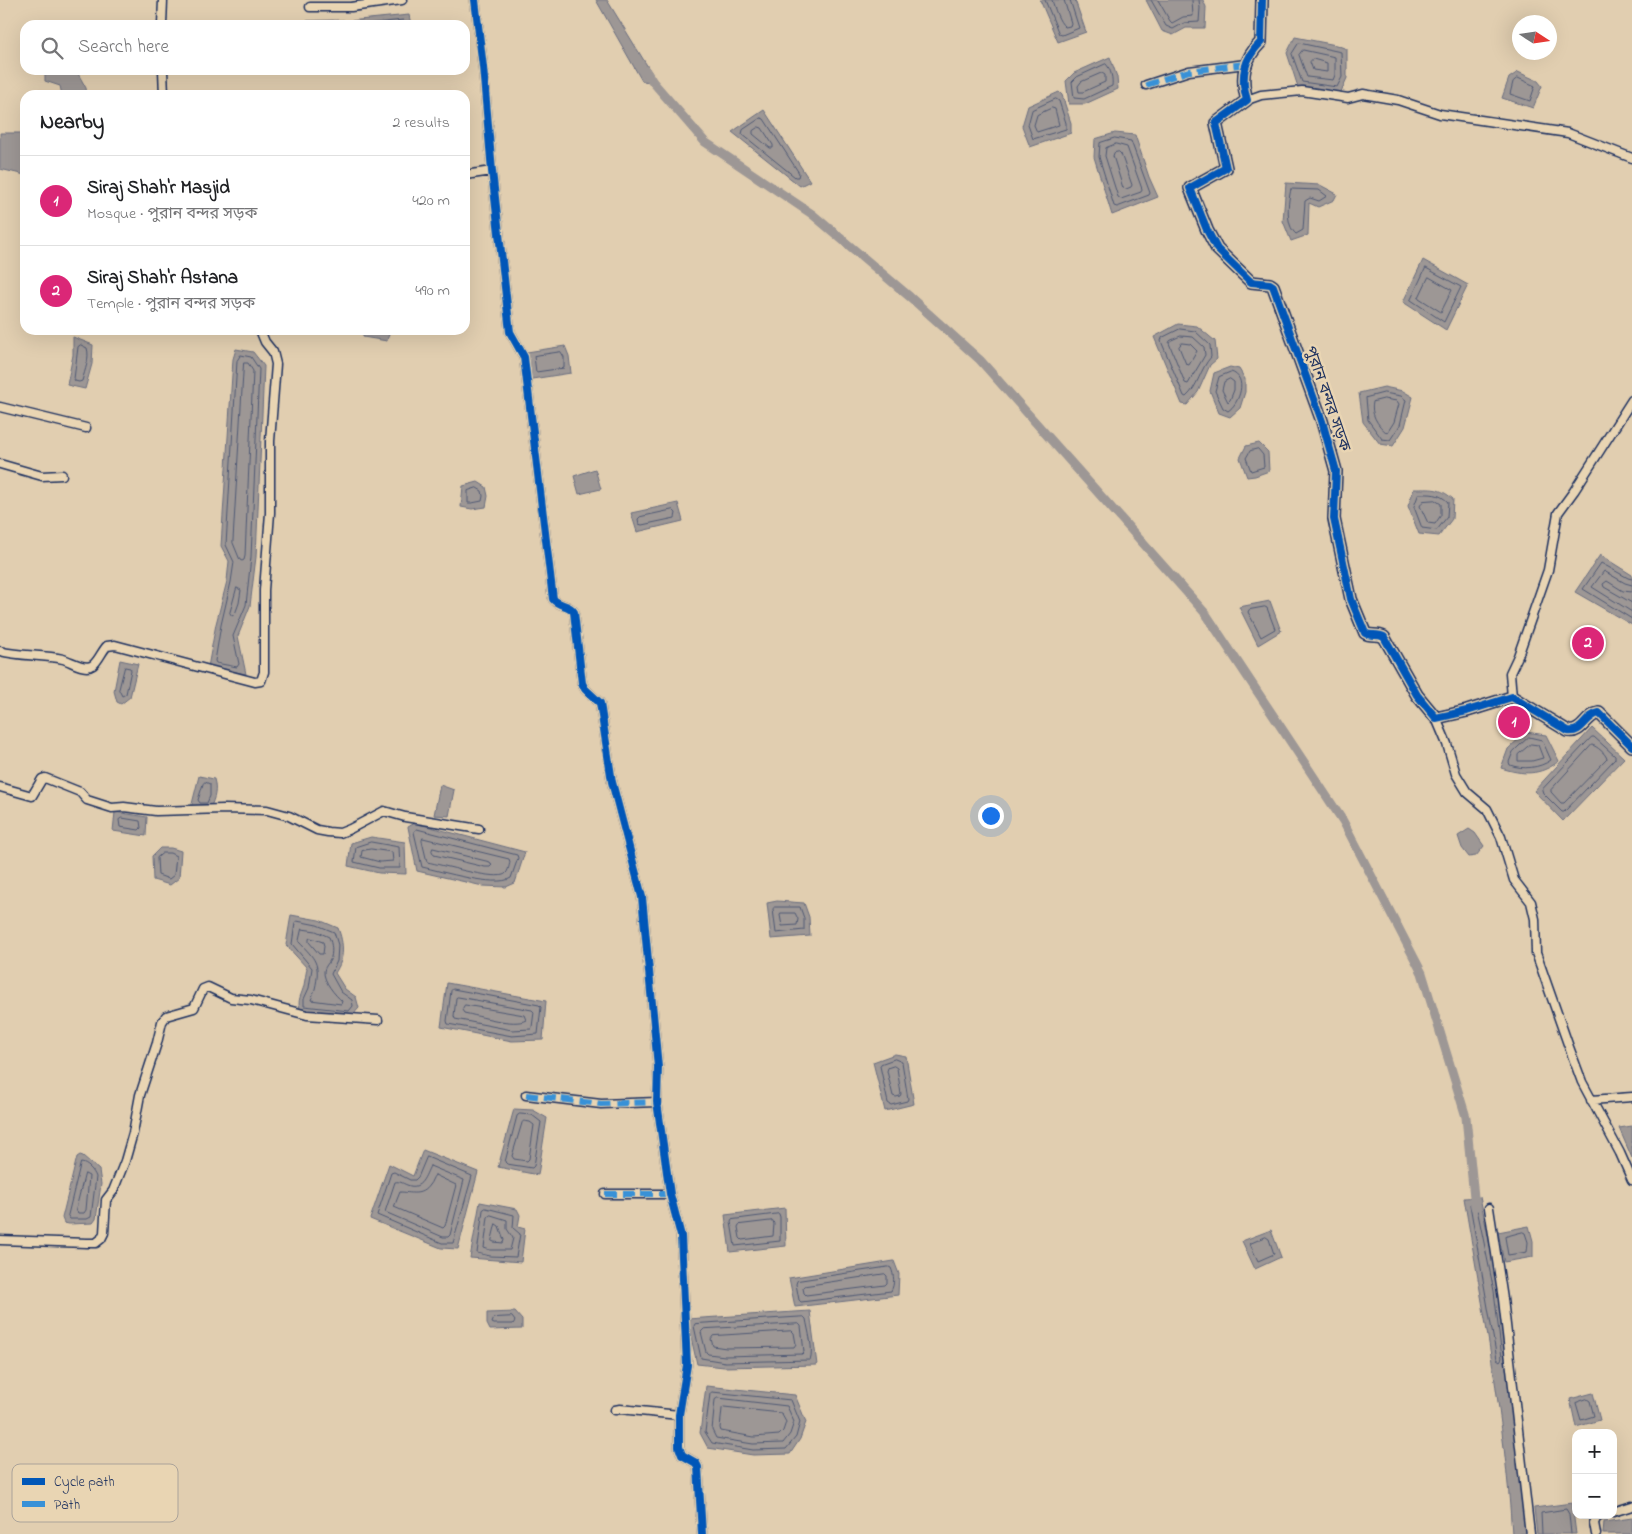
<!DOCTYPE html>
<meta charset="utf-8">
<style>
body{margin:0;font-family:"Indie Flower","Noto Sans Bengali",sans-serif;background:#f2f2f2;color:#202124}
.controls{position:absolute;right:15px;bottom:15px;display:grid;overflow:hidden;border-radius:10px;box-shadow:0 5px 20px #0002}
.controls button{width:45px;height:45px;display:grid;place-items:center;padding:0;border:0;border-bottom:1px solid #e0e0e0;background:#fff;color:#202124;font:25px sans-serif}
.compass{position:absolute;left:1512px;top:15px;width:45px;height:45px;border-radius:50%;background:#fff;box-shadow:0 5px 20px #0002;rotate:102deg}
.you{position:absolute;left:990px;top:815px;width:18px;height:18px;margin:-12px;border:4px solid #fff;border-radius:50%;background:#1a73e8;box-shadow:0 0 0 8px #1a73e833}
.badge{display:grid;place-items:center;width:32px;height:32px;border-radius:50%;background:#db2777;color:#fff;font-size:16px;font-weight:700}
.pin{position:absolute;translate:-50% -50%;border:2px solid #fff;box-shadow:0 1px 5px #0006}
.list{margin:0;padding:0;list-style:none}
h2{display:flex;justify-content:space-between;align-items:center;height:65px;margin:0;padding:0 20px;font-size:21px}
h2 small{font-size:16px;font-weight:400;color:#757577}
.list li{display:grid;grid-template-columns:32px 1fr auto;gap:15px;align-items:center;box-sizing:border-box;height:90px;padding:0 20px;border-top:1px solid #e0e0e0}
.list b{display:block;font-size:19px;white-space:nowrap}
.list p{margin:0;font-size:16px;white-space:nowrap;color:#757577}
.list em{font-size:16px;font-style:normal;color:#757577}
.icon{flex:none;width:28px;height:28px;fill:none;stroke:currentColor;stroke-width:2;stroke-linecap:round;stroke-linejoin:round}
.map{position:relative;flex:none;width:1632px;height:1534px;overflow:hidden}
.search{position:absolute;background:#fff;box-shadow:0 5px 20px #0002;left:20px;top:20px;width:450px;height:55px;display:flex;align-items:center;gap:12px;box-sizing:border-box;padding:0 18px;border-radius:15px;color:#757577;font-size:19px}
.panel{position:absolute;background:#fff;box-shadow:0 5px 20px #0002;left:20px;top:90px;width:450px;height:245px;border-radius:15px}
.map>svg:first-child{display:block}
.water{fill:#9d9795;stroke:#696d7f}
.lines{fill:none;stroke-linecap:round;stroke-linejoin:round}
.shore{stroke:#4f5974;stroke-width:1}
.canal{stroke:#9d9795;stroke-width:9}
.minor-casing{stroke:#1b2f5e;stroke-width:11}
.tertiary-casing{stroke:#1b2f5e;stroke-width:14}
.minor{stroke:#e9d5b3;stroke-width:8}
.tertiary{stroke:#e9d5b3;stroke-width:10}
.quiet{stroke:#3891d7;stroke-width:6;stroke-dasharray:12 6;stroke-linecap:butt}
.cycleway-casing{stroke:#e9d5b3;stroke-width:11}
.cycleway{stroke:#0057b8;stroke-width:8}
.labels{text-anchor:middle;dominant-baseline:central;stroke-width:5;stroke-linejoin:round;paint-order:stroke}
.street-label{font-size:16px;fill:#1b2f5e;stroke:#e9d5b3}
.key{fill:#e9d5b3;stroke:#aba39a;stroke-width:1}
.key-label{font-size:14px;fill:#1b2f5e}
</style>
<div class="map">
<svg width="1632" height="1534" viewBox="0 0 1632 1534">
<rect width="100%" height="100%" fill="#e1ceb0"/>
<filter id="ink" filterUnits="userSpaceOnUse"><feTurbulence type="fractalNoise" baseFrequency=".02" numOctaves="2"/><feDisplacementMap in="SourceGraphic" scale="10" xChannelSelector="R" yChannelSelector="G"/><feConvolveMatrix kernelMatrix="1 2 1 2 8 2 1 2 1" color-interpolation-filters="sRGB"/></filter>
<g filter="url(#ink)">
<path class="water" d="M596,0H607L651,72L652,82L642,81Z
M1040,0H1075L1086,32L1058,42Z
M1146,0H1203L1206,7L1205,28H1186L1173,35L1162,31Z
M409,15L411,25H349V21Z
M344,20V25H284L283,21Z
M1295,37L1336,45L1347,49V78L1340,94L1298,87L1287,53Z
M1110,57L1117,77L1118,89L1085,104H1069L1066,81L1074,73Z
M45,70H76L86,88L87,95H62L60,86L45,81Z
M1518,72L1538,81L1542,86L1533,108L1502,98L1509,78Z
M1059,92L1062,95L1071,123V133L1030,147L1022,126L1028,106Z
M764,110L810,181L800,186L732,132Z
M0,133H25V175L0,169Z
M1115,133L1135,135L1149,177L1158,197L1112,215L1094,157L1095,139Z
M1286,183L1320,185L1337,194L1334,200L1318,207L1309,203L1308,235L1291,241L1283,221Z
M1423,260L1468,285L1446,330L1403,302Z
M1178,324L1197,326L1215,341L1217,359L1210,365L1198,392L1187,405L1182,404L1154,337Z
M363,330H390L387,341L363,337Z
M73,337L93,345L92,364L85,389L67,385L73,355Z
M565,346L569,356L571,373L532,379L527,352Z
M236,349L253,352L264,366L256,557L250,606L238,636L246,674L208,667L216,624L227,581L229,561L221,546L233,359Z
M1230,367L1239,369L1245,379V392L1240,408L1230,417L1219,413L1210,391L1214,373Z
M1384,387L1403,391L1413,397L1405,427L1393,446L1380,444L1363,422L1359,393Z
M1259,443L1268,452L1269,471L1255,476L1247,477L1240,458L1246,446Z
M595,469L601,489L579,494L574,476Z
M478,482L486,487L488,496L486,507L472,509L461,507L463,486Z
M1414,489C1432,489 1439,487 1453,499L1452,519L1439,536L1419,534L1408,506Z
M678,503L683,521L637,532L631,513Z
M1600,555L1632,575V625L1575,592Z
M1270,601L1281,631L1258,645L1239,607Z
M120,660L138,664L130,697L121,704L117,702L114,691Z
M1592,728L1624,758L1563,821L1534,791Z
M1526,732L1546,735L1559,761C1540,776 1523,775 1501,768L1508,749Z
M199,776L214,779C217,790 215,798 210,808H191Z
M440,785L454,790L449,816L434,815Z
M115,812L147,817L146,836L113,831Z
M415,823L525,852L515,883L506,887L483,886L417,871L408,827Z
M1469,829L1475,833L1484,846L1476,856L1469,857L1462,848L1458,836Z
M371,837L405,842L406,874L379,873L348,866L351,843Z
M160,848H171L181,851L179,878L170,885L153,880L152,856Z
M777,901L804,903L809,917L810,936L771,939L767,903Z
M291,915L319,920L338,928C344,944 345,958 335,973L345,989L356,997L359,1008L351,1017L301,1012C296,1000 302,995 304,985C305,979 306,974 307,968L286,945Z
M447,983L546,1001L543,1040L512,1041L441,1027Z
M895,1054L906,1056L914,1104L885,1111L873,1062Z
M514,1109L533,1110L547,1118L538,1175L498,1167Z
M1632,1126V1158L1619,1128Z
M423,1150L478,1172L458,1249L441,1248L370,1219L389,1164L413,1176Z
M80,1155L83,1156L99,1170L101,1184L96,1219L93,1223L69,1224L64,1223L62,1218L77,1157Z
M1480,1197L1499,1290L1522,1481L1526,1534H1512C1505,1421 1483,1309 1464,1198Z
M480,1202L517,1209L520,1215L518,1227L525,1229L521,1262L470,1258Z
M785,1208L786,1246L730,1252L725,1215Z
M1529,1226L1533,1241V1257L1504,1262L1498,1232Z
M1271,1230L1281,1257L1255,1269L1242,1241Z
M894,1261L899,1274L898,1295L795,1307L789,1278Z
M810,1311L817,1365L724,1367L697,1364L687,1319Z
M515,1312L522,1320V1329L490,1330L487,1324V1313Z
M706,1386L795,1395L806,1422L800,1439L790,1454L753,1455L708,1448L700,1433Z
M1593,1393L1600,1420L1576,1427L1570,1399Z
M1572,1503L1576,1534H1537L1534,1508Z
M1632,1518V1534H1603L1604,1522Z"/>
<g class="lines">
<path class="shore" d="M1045,0L1059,34L1062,35L1079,28L1070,0
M1052,0C1055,9 1058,21 1065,27L1070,26L1071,23L1064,0
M1151,0L1166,26L1173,29L1184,23L1199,22L1200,8L1199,0
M1158,0L1170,21L1172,23L1183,17L1193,16L1192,0
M357,25L403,20L406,25
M1299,43L1341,52L1342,77L1337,87L1302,82L1292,54Z
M1303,50L1335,57V75L1333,80L1307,77L1299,55Z
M1313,59L1327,63V72L1313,70L1310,62Z
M1106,64C1111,69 1113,79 1112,86L1084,99L1074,98L1072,82L1077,77Z
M1102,73L1105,75V82L1083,92H1079L1078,86L1081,82Z
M1518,78L1535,86L1530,101L1510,94L1513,82Z
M1056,99L1059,101L1066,123V129L1033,139L1028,125L1032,110Z
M1052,108L1055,109L1059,125L1037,132L1034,125L1037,115Z
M761,118L764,119L799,173L798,177H795L742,134L743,130Z
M759,127L762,128L773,145V148H770L753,134V131Z
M1115,138L1131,141L1150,193L1149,195L1117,207L1114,206L1099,157L1100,143Z
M1116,144L1127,147L1142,189L1141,192L1121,199L1118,197L1105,156L1106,148Z
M1119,152L1121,154L1132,185L1131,187L1126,189L1123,188L1113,156L1114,153Z
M1291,189L1319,190L1327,196L1319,201L1310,198L1305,201L1303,230L1296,234C1285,225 1288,202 1291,189Z
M1426,268L1461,287L1444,322L1411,300Z
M1429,277L1452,290L1441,312L1419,298Z
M1180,329L1195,331L1210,345L1211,357C1200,369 1198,387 1186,397L1184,396L1161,341L1162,338Z
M1181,336L1193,337L1204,347L1205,355L1188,384L1185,383L1169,343L1170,341Z
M1182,343L1190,344L1197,351L1189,365L1186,364L1179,347Z
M81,345L87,348C90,358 85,370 82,381L79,382L75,381L74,379L78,347Z
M561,352L564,357V368L536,372L534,356Z
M241,355L251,357L259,369L251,557L246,605L233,636L239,664L237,667L216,663L215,661L221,625L231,582L234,562L226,545L237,361Z
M244,363H248L253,371L245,556L244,560L242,561L240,560L233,543Z
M1231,372C1249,377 1239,404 1228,411L1223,408L1215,391L1219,377Z
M1230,379L1234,382V390L1230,400L1228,402L1222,390L1224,382Z
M1384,393L1401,396L1406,400L1400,425L1390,440L1382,439L1368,420L1366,398Z
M1384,399L1397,401L1399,404L1394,422L1387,433C1377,425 1370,413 1373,402Z
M1258,449L1263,455L1264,467L1251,471L1246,458L1250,451Z
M477,488L482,491L483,496L482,501L472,503H468V491Z
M1419,494C1431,494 1439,493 1448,502L1447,517L1437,530L1422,528L1414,507Z
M1435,500L1441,504V515L1435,524L1428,523L1420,506L1423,501Z
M673,510L676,513L675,518L642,525L639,524L638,519L640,517Z
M1632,579L1628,578L1601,563L1583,589L1632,619
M1632,585L1625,583L1604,571L1592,587L1632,612
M237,588L241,590L239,603L235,614L232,616L230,613Z
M1632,592L1623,591L1607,581L1603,584L1604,587L1632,603
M1265,607L1267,608L1275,629L1261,637L1248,612L1249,610Z
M125,667L130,668L131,670L126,694L122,696L119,690Z
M1529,737L1542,740L1551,760C1540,768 1523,770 1510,765L1509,762L1513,752Z
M1592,737H1594L1615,756V759L1564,812H1562L1543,793L1542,790Z
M1531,744L1538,745L1543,758L1532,761H1518V755Z
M1592,745C1597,746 1606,754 1607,759L1564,803H1561L1551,792V790Z
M205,782L210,784V796L207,803H200L198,800L203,784Z
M122,818L140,821L141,828L139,830L120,827L119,820Z
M417,829L517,855L518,858L511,878C496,888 441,871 422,867L414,832Z
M423,838L509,859L510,862C509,866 508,874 503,875C490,879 443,865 427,862L422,841Z
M371,842L399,847L400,868H379L354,862L356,847Z
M433,848L490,862L492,865L490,867H485L434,855L432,851Z
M371,849L392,852L393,861L380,862L361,857L362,851Z
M163,853H170L176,856L174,875L169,879L158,875L157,858Z
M775,907H800L804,918V930L776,933L773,909Z
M781,913H795L798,919L797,925L782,926L780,915Z
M297,921L317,925L334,932L338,945L337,961L331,974L341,992L352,1000L353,1006L349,1011L304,1006V999L309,988L312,968L292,944L295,923Z
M302,929L316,931L329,937C332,944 333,953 330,960C328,964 325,966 324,971C323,981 335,995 342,1001L341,1004L311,1000C312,996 314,993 315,989C321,963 315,959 299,942Z
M311,938L323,942L324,946L323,954H319L309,942V939Z
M453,989L539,1005L541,1007L538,1034L512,1036L448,1024L447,1021L451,991Z
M458,997L532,1010L534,1012L532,1027L531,1029L512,1030L455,1019L454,1016L456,998Z
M465,1005L524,1015L526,1020C514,1027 479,1016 464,1013L462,1010Z
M895,1059L902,1062L908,1099L907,1101L891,1105L888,1103L880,1066L881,1064Z
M894,1066L897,1068L901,1094L900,1096L896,1097L893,1096L887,1071L888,1068Z
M520,1114L532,1115L541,1122L534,1166L532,1168L507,1164L505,1162L517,1116Z
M524,1121L530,1122L534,1125L529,1159L527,1161L514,1159L512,1156L522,1123Z
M427,1157L472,1176L453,1243H442L377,1215L391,1173L394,1172L410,1180H415L418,1177Z
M81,1163C87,1163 94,1171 96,1177L91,1217L87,1219H70L68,1216Z
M430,1166L464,1180L450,1235L448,1237H443L385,1212L395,1182C400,1181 402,1183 407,1185C422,1191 425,1175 430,1166Z
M85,1174L89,1176L86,1210L84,1213H78L76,1210Z
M435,1175L456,1185L445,1226L443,1228L394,1207L400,1192C410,1192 421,1197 429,1185C432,1182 432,1178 435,1175Z
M1472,1202L1476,1204L1494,1291L1502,1358L1500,1361L1497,1359L1470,1205Z
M486,1208L514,1215L513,1228L520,1234L516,1257L490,1256L477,1253L483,1210Z
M779,1214L780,1217V1241L735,1246L731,1222L732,1220Z
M491,1215L507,1220V1229L513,1238L510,1250H490L484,1248L488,1217Z
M773,1221L774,1224L773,1236L742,1240L740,1238L738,1227L739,1225Z
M496,1224L499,1226L504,1240L503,1243L494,1242L492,1241Z
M1523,1232L1525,1233L1528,1242L1527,1252L1508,1255L1505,1237Z
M1266,1237L1269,1239L1274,1254L1258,1261L1250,1244Z
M889,1267L891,1268C894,1275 895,1284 891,1291L801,1302L799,1300L796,1284L797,1281Z
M885,1274L887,1276V1283L885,1285L806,1295L804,1293L803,1288L805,1286Z
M512,1317L515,1321L513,1324H494L492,1323L494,1318Z
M804,1317L806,1319C808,1331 814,1350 810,1360L725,1362L701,1358L694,1326L695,1324Z
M799,1324L801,1326L804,1352L802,1354L725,1356L708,1354L706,1352L701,1332L704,1329Z
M792,1331L794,1333L796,1344L794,1347L726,1348L713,1346L711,1339L713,1336Z
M712,1392L791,1400L800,1422L796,1437L786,1449L753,1450L712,1443L705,1432L710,1394Z
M718,1398L787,1406L794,1422L790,1434L783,1443L753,1444L716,1438L712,1430L715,1400Z
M1587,1399L1590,1401L1594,1416L1581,1420L1576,1403Z
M724,1407L781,1413L786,1422L783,1431L779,1435L754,1437L721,1431L720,1428L722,1409Z
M1542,1534L1541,1513L1566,1509L1569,1514L1571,1534"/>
<path class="canal" d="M646,71L653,82L705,142L812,214L910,297L980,360L1206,614L1343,821L1422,973L1466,1117L1475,1207"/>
<g class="minor-casing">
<path id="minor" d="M475,0L483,67L492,171L510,332L524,357L553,599C560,607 569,604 574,612L582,683L585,689L600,703L612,782L642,897L658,1067L657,1102L670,1194L681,1236L687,1365L679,1415V1447L682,1455L696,1463L698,1467L702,1534
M310,7H351L402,0
M162,25L163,0
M163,70L164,95
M1146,85L1189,71L1246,64
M1247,100L1261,95L1302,91L1348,98L1363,94L1398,100L1440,114L1568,133L1632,158
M465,175L492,171
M0,407L86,428
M0,464L42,476L62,475
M0,651C21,657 42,654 63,659C71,661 85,671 93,665C99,660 102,651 107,646L115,645L255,682L261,681L264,672V590L270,513V441L276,364L273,352L265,342L260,330
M1512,697L1510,673L1518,656L1548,570L1558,513L1574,491L1632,400
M1436,718L1447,744L1456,774L1467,792L1487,809L1501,837L1514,880L1531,902L1535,919L1536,953L1569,1047L1582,1082L1620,1153L1632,1180
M0,787L32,796L42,779L45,778L80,792L87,800L112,808L124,807L156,811L224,809L267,810L289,816L317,830L328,832L340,833L350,829L384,811L405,817L479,829
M526,1095L601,1104L657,1102
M1591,1100L1632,1097
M605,1194H670
M1489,1208L1503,1299L1530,1534
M0,1240L87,1243H96L101,1239L104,1233L106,1200L113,1191L125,1161L133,1133L140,1095L157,1043L162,1022L166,1016L194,1008L203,989L208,987L231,998L251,1000L307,1015L378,1020
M615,1410L620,1409L679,1415
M1613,1512L1632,1506
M1596,1534L1594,1523L1597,1517L1603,1515"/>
</g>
<g class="tertiary-casing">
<path id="tertiary" d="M1262,0L1261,42C1244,59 1240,76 1247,100L1216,123L1226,168L1190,188L1207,230L1217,249L1251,282L1270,284L1273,286L1322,421L1336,471L1334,519L1351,599L1365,633C1371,637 1377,633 1384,637L1417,695L1436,718L1467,711L1512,697L1568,731C1582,734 1586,715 1599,713L1632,746"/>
</g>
<use href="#minor" class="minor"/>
<use href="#tertiary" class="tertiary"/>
<path class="quiet" d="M1146,85L1189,71L1246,64
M526,1095L601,1104L657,1102
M605,1194H670"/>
<g class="cycleway-casing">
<path id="cycleway" d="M475,0L483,67L492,171L510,332L524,357L553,599C560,607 569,604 574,612L582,683L585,689L600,703L612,782L642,897L658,1067L657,1102L670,1194L681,1236L687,1365L679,1415V1447L682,1455L696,1463L698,1467L702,1534
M1262,0L1261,42C1244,59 1240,76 1247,100L1216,123L1226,168L1190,188L1207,230L1217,249L1251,282L1270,284L1273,286L1322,421L1336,471L1334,519L1351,599L1365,633C1371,637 1377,633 1384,637L1417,695L1436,718L1467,711L1512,697L1568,731C1582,734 1586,715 1599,713L1632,746"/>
</g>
<use href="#cycleway" class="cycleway"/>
</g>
</g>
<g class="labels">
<g class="street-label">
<text transform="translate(1327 399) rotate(71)">পুরান বন্দর সড়ক</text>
</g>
</g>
<rect x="12" y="1464" width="166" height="58" rx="8" class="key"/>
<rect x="22" y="1478" width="23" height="7" fill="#0057b8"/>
<rect x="22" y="1501" width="23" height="6" fill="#3891d7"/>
<g class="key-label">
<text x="54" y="1486">Cycle path</text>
<text x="54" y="1509">Path</text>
</g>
</svg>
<div class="controls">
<button>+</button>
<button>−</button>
</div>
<svg class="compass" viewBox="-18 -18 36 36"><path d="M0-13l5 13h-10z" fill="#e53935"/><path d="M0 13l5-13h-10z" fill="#757577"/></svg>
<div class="you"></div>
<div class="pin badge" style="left:1514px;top:722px">1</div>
<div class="pin badge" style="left:1588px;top:643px">2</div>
<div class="search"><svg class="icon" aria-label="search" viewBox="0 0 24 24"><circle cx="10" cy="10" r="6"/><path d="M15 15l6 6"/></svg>Search here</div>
<section class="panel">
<h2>Nearby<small>2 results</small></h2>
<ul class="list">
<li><span class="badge">1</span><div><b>Siraj Shah'r Masjid</b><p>Mosque · পুরান বন্দর সড়ক</p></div><em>420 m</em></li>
<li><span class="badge">2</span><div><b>Siraj Shah'r Astana</b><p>Temple · পুরান বন্দর সড়ক</p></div><em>490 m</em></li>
</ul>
</section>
</div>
